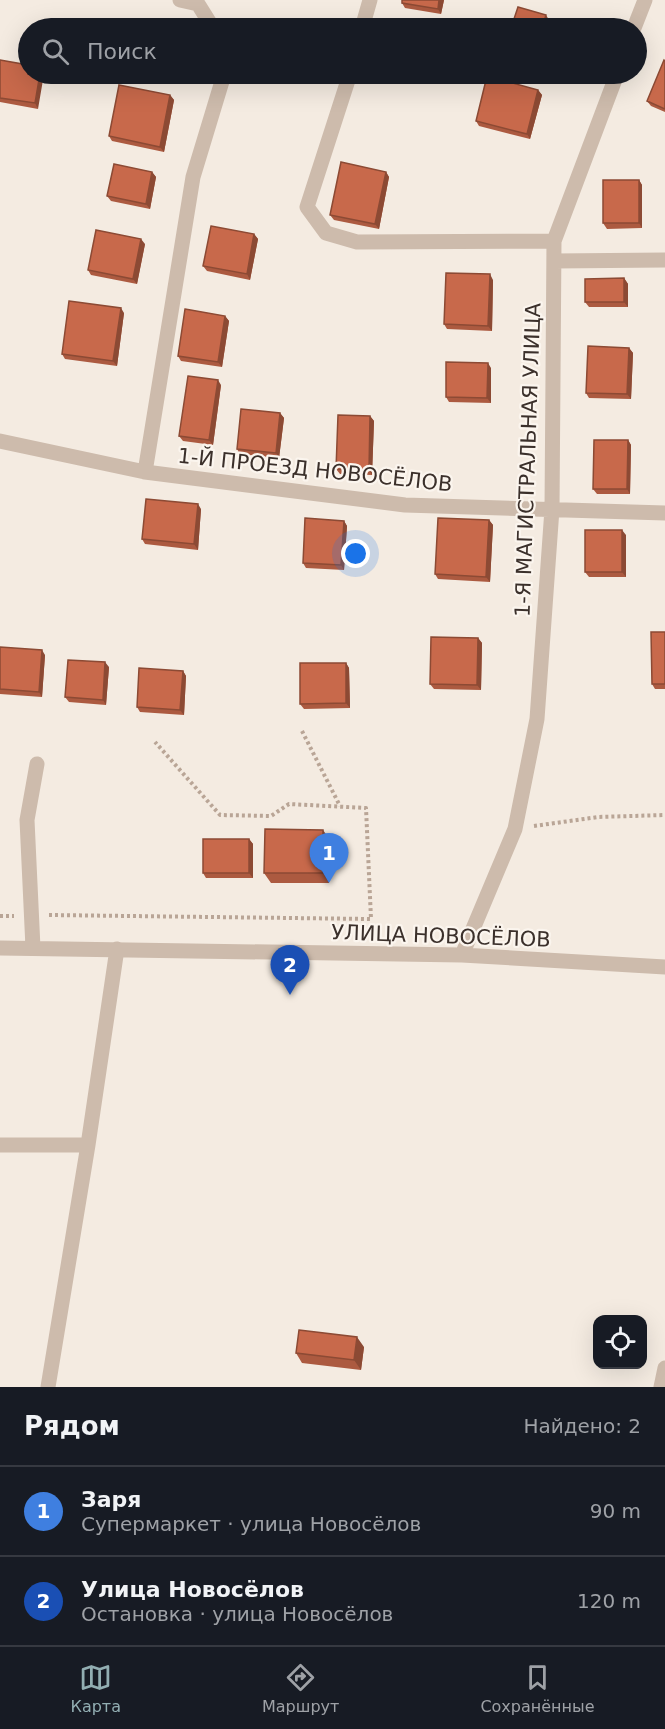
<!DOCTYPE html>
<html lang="ru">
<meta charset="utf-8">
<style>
body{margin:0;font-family:"DejaVu Sans",sans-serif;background:#20242c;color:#f1f3f6}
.controls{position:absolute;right:18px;bottom:18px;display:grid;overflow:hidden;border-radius:12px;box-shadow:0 6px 24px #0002}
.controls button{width:54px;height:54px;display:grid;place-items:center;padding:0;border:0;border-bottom:2px solid #363941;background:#171b24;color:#f1f3f6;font:30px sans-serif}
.you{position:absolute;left:356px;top:554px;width:21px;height:21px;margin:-15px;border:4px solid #fff;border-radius:50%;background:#1a73e8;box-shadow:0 0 0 9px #1a73e833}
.badge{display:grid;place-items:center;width:39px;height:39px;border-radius:50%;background:#92aeb2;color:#fff;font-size:20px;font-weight:700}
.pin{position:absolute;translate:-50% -50px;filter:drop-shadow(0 2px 3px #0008)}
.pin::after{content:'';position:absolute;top:32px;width:21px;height:18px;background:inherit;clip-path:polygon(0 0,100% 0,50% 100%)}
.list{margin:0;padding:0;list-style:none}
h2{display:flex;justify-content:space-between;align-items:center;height:78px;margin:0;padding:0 24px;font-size:26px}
h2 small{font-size:20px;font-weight:400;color:#9ea1a6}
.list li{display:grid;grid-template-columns:39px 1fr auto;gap:18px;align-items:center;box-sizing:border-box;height:90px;padding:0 24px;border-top:2px solid #363941}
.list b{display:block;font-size:22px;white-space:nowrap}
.list p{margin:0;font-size:20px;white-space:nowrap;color:#9ea1a6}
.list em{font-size:20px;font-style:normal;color:#9ea1a6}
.icon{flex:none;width:33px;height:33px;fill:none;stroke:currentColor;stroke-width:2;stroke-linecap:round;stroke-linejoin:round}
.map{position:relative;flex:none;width:665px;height:1387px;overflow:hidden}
.search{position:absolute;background:#171b24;box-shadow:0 6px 24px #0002;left:18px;right:18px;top:18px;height:66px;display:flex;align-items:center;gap:15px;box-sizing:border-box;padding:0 21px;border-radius:33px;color:#9ea1a6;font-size:22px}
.sheet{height:258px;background:#171b24}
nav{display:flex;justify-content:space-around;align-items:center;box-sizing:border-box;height:84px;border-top:2px solid #363941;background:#171b24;font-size:16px;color:#9ea1a6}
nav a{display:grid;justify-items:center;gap:3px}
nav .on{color:#92aeb2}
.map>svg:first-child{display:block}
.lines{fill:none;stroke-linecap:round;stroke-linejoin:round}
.path{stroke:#b9a596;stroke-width:4;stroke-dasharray:3 3;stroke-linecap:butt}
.minor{stroke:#cdbbac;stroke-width:15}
.wall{fill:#ac5a40}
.shaded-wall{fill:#8c4a34}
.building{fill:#c8694b;stroke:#8c4a34;stroke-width:1.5}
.labels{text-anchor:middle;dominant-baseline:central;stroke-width:4.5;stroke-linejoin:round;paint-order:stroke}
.street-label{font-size:21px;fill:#3b302b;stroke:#fbf5ee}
</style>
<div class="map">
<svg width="665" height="1387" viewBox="0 0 665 1387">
<rect width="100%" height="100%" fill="#f4ebe1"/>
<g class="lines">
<path class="path" d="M302,731L340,806
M534,826L598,817L665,815
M49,915L371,919L366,808L289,804L271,816L220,815L155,742
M0,916H14"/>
<path class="minor" d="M180,0L198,4L213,28
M362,28L370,0
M634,28L645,0
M350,74L307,207L326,233L357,242L554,241
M554,261L665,260
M0,441L145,472L405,505L665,513
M145,472L193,177L223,78L222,74
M0,948L462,955L665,967
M33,948L27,820L37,764
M462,955L515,829L537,719L552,509L554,241L617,74
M0,1145H88
M48,1387L88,1145L117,949
M661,1387L665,1368"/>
</g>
<path class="wall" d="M444,0L441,14L405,8L402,3Z
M0,60L28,65L38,109L0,102Z
M665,61V112L651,106L647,101Z
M538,90L542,95L530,139L479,126L476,121Z
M170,95L174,100L164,152L112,141L109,136Z
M152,172L156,177L150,209L111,201L107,196Z
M386,172L389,177L379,229L334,220L330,215Z
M639,180L642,185V228L607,229L603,223Z
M254,234L258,239L250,280L207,271L203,266Z
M145,244L137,284L91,275L88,270Z
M624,278L628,284V307H589L585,302Z
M493,280L492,331L447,329L444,324Z
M124,313L117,366L65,359L62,354Z
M225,316L229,321L222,367L181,361L178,356Z
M629,348L633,353L631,399L589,398L586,393Z
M491,368V403L449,402L446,397Z
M221,385L213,445L183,441L179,436Z
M280,413L284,418L279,458L240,454L237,449Z
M370,416L374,421L372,475L340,474L336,469Z
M628,440L631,445L630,494H597L593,489Z
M201,509L198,550L145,544L142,539Z
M489,520L493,525L490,582L438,579L435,574Z
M344,521L347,526L344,570L306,568L303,563Z
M626,535V577H589L585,572Z
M665,632V689H655L652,684Z
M478,638L482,643L481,690L434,689L430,684Z
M0,647L45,655L42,697L0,694Z
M346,663L349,668L350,708L304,709L300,704Z
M109,667L106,705L69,702L65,697Z
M183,671L186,676L184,715L140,712L137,707Z
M249,839L253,844V878H206L203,873Z
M330,840L329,883H271L264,873Z
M364,1347L361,1370L302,1363L296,1353Z"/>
<path class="shaded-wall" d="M439,0H444L441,14L438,9Z
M546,15L549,20L547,28H542Z
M40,74H44L38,109L35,103Z
M538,90L542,95L530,139L527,134Z
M170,95L174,100L164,152L160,147Z
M152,172L156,177L150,209L146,204Z
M386,172L389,177L379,229L375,224Z
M639,180L642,185V228L639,223Z
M254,234L258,239L250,280L247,274Z
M141,239L145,244L137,284L133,279Z
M490,274L493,280L492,331L488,326Z
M624,278L628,284V307L624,302Z
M121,308L124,313L117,366L113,361Z
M225,316L229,321L222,367L218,362Z
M629,348L633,353L631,399L627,394Z
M488,363L491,368V403L487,398Z
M218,380L221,385L213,445L209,440Z
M280,413L284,418L279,458L276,453Z
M370,416L374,421L372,475L369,470Z
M628,440L631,445L630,494L627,489Z
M198,504L201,509L198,550L194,544Z
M489,520L493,525L490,582L486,577Z
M344,521L347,526L344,570L341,565Z
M622,530L626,535V577L622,572Z
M478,638L482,643L481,690L477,685Z
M42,650L45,655L42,697L39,692Z
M105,662L109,667L106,705L103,700Z
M346,663L349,668L350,708L346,703Z
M183,671L186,676L184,715L180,710Z
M323,830L330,840L329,883L323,873Z
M249,839L253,844V878L249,873Z
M357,1337L364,1347L361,1370L354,1360Z"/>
<path class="building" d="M402,0H439L438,9L402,3Z
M518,7L546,15L542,28H511Z
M0,60L28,65V74H40L35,103L0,98Z
M664,60L665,61V109L647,101Z
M487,76L538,90L527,134L476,121Z
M119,85L170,95L160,147L109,136Z
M341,162L386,172L375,224L330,215Z
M114,164L152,172L146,204L107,196Z
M603,180H639V223H603Z
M211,226L254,234L247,274L203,266Z
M96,230L141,239L133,279L88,270Z
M446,273L490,274L488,326L444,324Z
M624,278V302H585V279Z
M69,301L121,308L113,361L62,354Z
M185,309L225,316L218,362L178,356Z
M588,346L629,348L627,394L586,393Z
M446,362L488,363L487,398L446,397Z
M188,376L218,380L209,440L179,436Z
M241,409L280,413L276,453L237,449Z
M338,415L370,416L369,470L336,469Z
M594,440H628L627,489H593Z
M146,499L198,504L194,544L142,539Z
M305,518L344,521L341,565L303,563Z
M438,518L489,520L486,577L435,574Z
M585,530H622V572H585Z
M651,632H665V684H652Z
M431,637L478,638L477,685L430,684Z
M0,647L42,650L39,692L0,689Z
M68,660L105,662L103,700L65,697Z
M300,663H346V703L300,704Z
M139,668L183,671L180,710L137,707Z
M265,829L323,830V873H264Z
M203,839H249V873H203Z
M299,1330L357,1337L354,1360L296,1353Z"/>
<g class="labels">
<g class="street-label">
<text transform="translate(528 460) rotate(-88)">1-Я МАГИСТРАЛЬНАЯ УЛИЦА</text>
<text transform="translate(315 470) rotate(6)">1-Й ПРОЕЗД НОВОСЁЛОВ</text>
<text transform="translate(441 936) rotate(2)">УЛИЦА НОВОСЁЛОВ</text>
</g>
</g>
</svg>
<div class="controls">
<button><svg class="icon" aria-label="locate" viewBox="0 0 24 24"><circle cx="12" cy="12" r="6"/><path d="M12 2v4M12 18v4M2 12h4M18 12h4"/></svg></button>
</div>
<div class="you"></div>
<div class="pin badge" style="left:329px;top:883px;background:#3f7fe0">1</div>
<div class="pin badge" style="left:290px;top:995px;background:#1a4fb4">2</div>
<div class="search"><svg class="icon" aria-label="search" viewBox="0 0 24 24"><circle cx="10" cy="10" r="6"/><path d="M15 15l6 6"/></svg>Поиск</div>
</div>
<section class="sheet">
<h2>Рядом<small>Найдено: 2</small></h2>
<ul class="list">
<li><span class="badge" style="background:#3f7fe0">1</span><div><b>Заря</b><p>Супермаркет · улица Новосёлов</p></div><em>90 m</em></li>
<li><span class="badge" style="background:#1a4fb4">2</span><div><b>Улица Новосёлов</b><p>Остановка · улица Новосёлов</p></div><em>120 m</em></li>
</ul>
</section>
<nav>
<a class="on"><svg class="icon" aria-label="map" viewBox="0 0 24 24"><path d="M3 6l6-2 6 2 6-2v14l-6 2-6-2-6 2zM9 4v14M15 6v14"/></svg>Карта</a>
<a><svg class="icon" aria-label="directions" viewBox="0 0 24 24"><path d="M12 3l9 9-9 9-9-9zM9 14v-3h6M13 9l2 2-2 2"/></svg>Маршрут</a>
<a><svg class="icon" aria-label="saved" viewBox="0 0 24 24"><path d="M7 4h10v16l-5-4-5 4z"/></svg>Сохранённые</a>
</nav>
